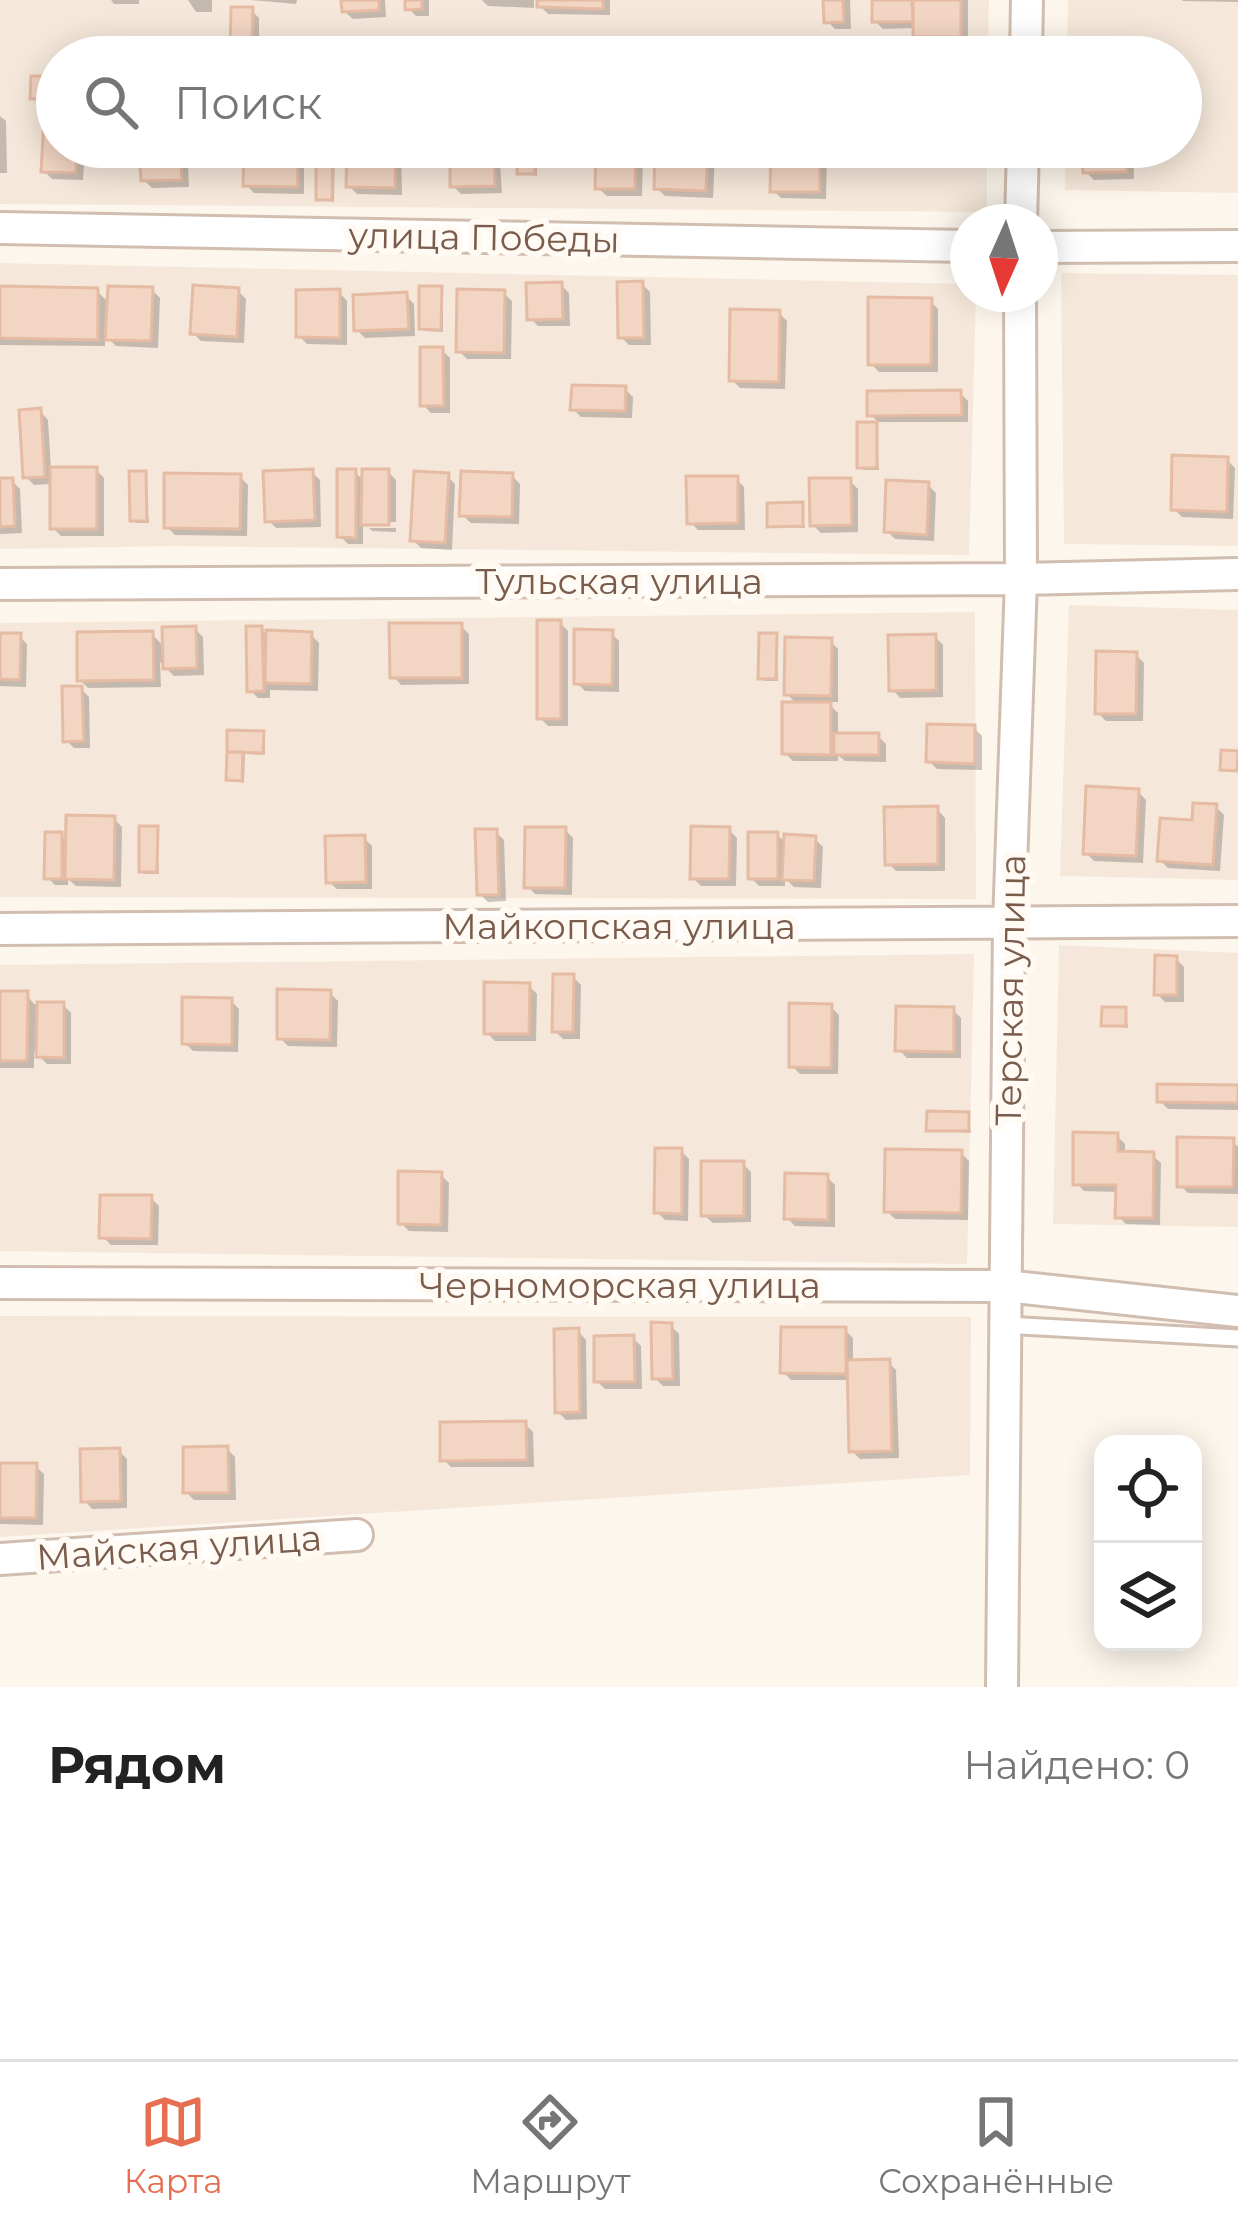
<!DOCTYPE html>
<html lang="ru">
<meta charset="utf-8">
<style>
body{margin:0;font-family:Montserrat,sans-serif;background:#f6f6f6;color:#222}
.controls{position:absolute;right:36px;bottom:36px;display:grid;overflow:hidden;border-radius:24px;box-shadow:0 6px 30px #0003}
.controls button{width:108px;height:108px;display:grid;place-items:center;padding:0;border:0;border-bottom:3px solid #e0e0e0;background:#fff;color:#222;font:60px sans-serif}
.compass{position:absolute;left:950px;top:204px;width:108px;height:108px;border-radius:50%;background:#fff;box-shadow:0 6px 30px #0003;rotate:183deg}
.list{margin:0;padding:0;list-style:none}
h2{display:flex;justify-content:space-between;align-items:center;height:156px;margin:0;padding:0 48px;font-size:51px}
h2 small{font-size:39px;font-weight:400;color:#767676}
.icon{flex:none;width:66px;height:66px;fill:none;stroke:currentColor;stroke-width:2;stroke-linecap:round;stroke-linejoin:round}
.map{position:relative;flex:none;width:1238px;height:1687px;overflow:hidden}
.search{position:absolute;background:#fff;box-shadow:0 6px 30px #0003;left:36px;right:36px;top:36px;height:132px;display:flex;align-items:center;gap:30px;box-sizing:border-box;padding:0 42px;border-radius:66px;color:#767676;font-size:45px}
.sheet{height:372px;background:#fff}
nav{display:flex;justify-content:space-around;align-items:center;box-sizing:border-box;height:168px;border-top:3px solid #e0e0e0;background:#fff;font-size:33px;color:#767676}
nav a{display:grid;justify-items:center;gap:6px}
nav .on{color:#e76f51}
.map>svg:first-child{display:block}
.residential{fill:#f5e8da}
.shadow{fill:#0003}
.building{fill:#f3d5c3;stroke:#e6bba3;stroke-width:3}
.lines{fill:none;stroke-linecap:round;stroke-linejoin:round}
.service-casing{stroke:#d1beb0;stroke-width:21}
.minor-casing{stroke:#d1beb0;stroke-width:36}
.service{stroke:#fff;stroke-width:15}
.minor{stroke:#fff;stroke-width:30}
.labels{text-anchor:middle;dominant-baseline:central;stroke-width:12;stroke-linejoin:round;paint-order:stroke}
.street-label{font-size:36px;fill:#7a5c4d;stroke:#fffaf3}
</style>
<div class="map">
<svg width="1238" height="1687" viewBox="0 0 1238 1687">
<rect width="100%" height="100%" fill="#fdf6ec"/>
<path class="residential" d="M0,0H989L988,57H57V147H987V212L0,204Z
M1068,0H1238V193L1065,190L1066,147H1181V57H1067Z
M0,263L968,284V294H976L969,555L174,546L0,549Z
M1061,273L1238,275V546L1064,544Z
M1069,605L1238,610V880L1060,876Z
M975,612L976,899L0,897V623Z
M1059,945L1238,953V1227L1053,1224Z
M974,954L967,1264L0,1251V965Z
M0,1316L971,1317L970,1475L0,1537Z"/>
<path class="shadow" d="M111,0H139V4H114Z
M188,0H212V12H196Z
M250,0H297L296,4Z
M344,0H385L386,17L353,19L344,11Z
M408,0H429V16H416L408,8Z
M482,0H534V8L488,6Z
M540,0H610V15L548,14L540,6Z
M826,0H850L851,29H835L827,21Z
M875,0H968V44L924,43L916,35V28L883,29L875,21Z
M1182,0H1238V2L1183,1Z
M251,10L259,18V57H233Z
M49,79L51,101H36L33,97Z
M0,116L6,121L7,173H0Z
M57,123V147H85L83,180L52,179L44,171Z
M142,147H187L189,187L152,188L144,180Z
M206,147H233V151H210Z
M247,147H304V194L254,193L246,185Z
M319,147L335,149L334,202L319,199Z
M350,147H401L402,195L357,194L349,186Z
M453,147H499L502,193L461,194L453,186Z
M521,147H537V176L520,173Z
M658,147H707L715,154L713,198L665,196L657,188Z
M774,147H823L827,151L826,199L781,198L773,190Z
M1085,147H1133L1134,179L1094,180L1086,172Z
M635,149L643,158L642,196H607L598,188Z
M642,284L650,292L651,345H629L621,337Z
M561,285L569,293L570,326H538L530,318Z
M0,289L97,291L110,304L152,290L160,298L158,348L116,346L105,335V346L0,345Z
M440,290L443,293V332L425,331L422,328Z
M238,291L246,299L244,343L201,341L193,333Z
M339,292L347,301V345L307,344L299,336Z
M503,293L512,301L511,359H467L459,351Z
M406,296L414,304L415,336L365,338L357,330Z
M930,301L938,309V372H879L871,364Z
M779,313L787,321L785,389L740,388L732,380Z
M442,350L450,358V413H431L423,405Z
M625,389L633,397L632,418L581,417L573,409Z
M960,393L968,401V422H878L870,414Z
M40,411L48,420L51,470H96L104,478V536H61L53,528V484L34,485L26,477Z
M876,425L879,470H864L860,467Z
M1227,460L1235,468L1233,519L1182,517L1174,509Z
M312,472L320,480L321,527L276,528L268,520Z
M355,472L365,482L388,472L396,480V522H368V527L363,522V544H348L340,536Z
M144,474L149,523H136L133,520Z
M447,476L455,484L452,550L421,548L413,540Z
M512,476L520,484L519,524L471,523L462,515Z
M240,477L248,485L247,536L175,535L167,527Z
M736,479L744,487L745,530H698L690,522Z
M0,481H12L20,489L22,533L0,534Z
M850,481L858,489V532L821,533L813,525Z
M928,485L936,493L934,541L895,539L887,531Z
M801,505L805,528L770,526Z
M369,528H396V532L372,531Z
M560,623L568,631V726H548L540,718Z
M461,626L469,634V684L401,685L393,676Z
M195,629L203,637L204,675L174,676L160,662L161,687L88,688L80,680L152,634L165,648Z
M261,629L269,638L311,635L319,643L318,691L270,690V698H258L250,690Z
M611,633L619,641V692L585,691L577,683Z
M0,636H19L27,644L26,687L0,686Z
M776,636L778,681H764L761,678Z
M935,637L943,645V697L900,698L892,689Z
M830,641L838,649V702H827L838,713V736H878L886,744V762L845,761L838,755V761H793L785,753L798,705L787,694Z
M1136,655L1144,663L1143,721H1106L1098,713Z
M81,689L89,697L90,748H74L66,740Z
M974,728L982,736V770L937,769L929,761Z
M230,733L265,737V755L245,754L244,783L229,779Z
M1138,792L1146,800L1143,863L1094,861L1086,853Z
M1216,807L1224,815L1220,871L1168,868L1160,860Z
M937,809L945,818V871H896L888,863Z
M114,819L122,827L121,887L76,886L68,879V885H55L47,877L61,835L68,842Z
M156,829L159,874H145L142,871Z
M565,830L573,838L572,895L535,894L527,886Z
M729,830L737,838L736,886H701L693,878Z
M496,832L504,840L506,901L488,902L480,894Z
M777,835L787,844L815,839L823,847L821,888L794,887L785,878V886H759L751,878Z
M364,838L372,846V889H337L328,881Z
M1176,959L1184,967V1002H1165L1157,994Z
M573,977L581,985L580,1039H563L555,1031Z
M529,986L537,994L536,1041H495L487,1033Z
M330,993L338,1001L337,1047L288,1046L280,1038Z
M0,994H26L34,1004L63,1005L71,1013V1064H47L34,1051V1068H0Z
M231,1001L239,1009L238,1052L193,1051L185,1043Z
M831,1007L839,1015L838,1074H800L792,1066Z
M953,1010L961,1018V1058H907L899,1050Z
M1125,1010L1128,1028L1104,1025Z
M1238,1088V1110L1168,1109L1160,1101Z
M968,1115L971,1133L930,1129Z
M1117,1136L1125,1144V1154L1152,1155L1161,1163L1160,1225L1126,1224L1118,1216L1119,1192L1084,1191L1076,1183Z
M1233,1141L1238,1147V1194L1188,1193L1180,1185Z
M681,1151L689,1159L688,1221L665,1220L657,1212Z
M961,1153L969,1161L968,1220L895,1219L887,1211Z
M743,1164L751,1172V1222L713,1223L704,1215Z
M441,1175L449,1183L448,1232L409,1231L401,1223Z
M827,1177L835,1185V1227L795,1226L787,1218Z
M151,1198L159,1206L158,1245H111L103,1237Z
M671,1326L679,1334L680,1386H663L655,1378Z
M845,1330L853,1338V1363L888,1362L896,1370L899,1458L860,1459L852,1451L850,1380H791L783,1372Z
M578,1331L586,1340L587,1419L566,1420L558,1412Z
M633,1338L641,1346L642,1389H605L597,1381Z
M525,1424L533,1432L534,1467H451L443,1459Z
M227,1449L235,1457L236,1500H194L186,1492Z
M119,1451L127,1459V1508L92,1509L84,1500Z
M0,1466H35L44,1474L43,1525L0,1524Z"/>
<path class="building" d="M341,0H379V10L342,12Z
M405,0H422V9L405,10Z
M537,0H603V9L537,7Z
M823,0H843L844,22L824,23Z
M872,0H912L913,22H872Z
M913,0H961V37H913Z
M231,7H253L252,57H230Z
M31,76H50L49,99H30Z
M44,119L57,120V147H77L76,173L41,172Z
M139,147H180L182,180L141,181Z
M244,147H298V187L243,186Z
M316,147H333L332,200H316Z
M347,147H396L395,188L346,187Z
M450,147H495V186L450,187Z
M518,147H535V174H517Z
M596,147H636L635,189H595Z
M655,147H708L706,191L654,189Z
M771,147H820V192H770Z
M1082,147H1127V172L1083,173Z
M643,281L644,338H618L617,282Z
M562,282L563,319L527,320L526,283Z
M193,285L239,288L237,337L190,334Z
M0,286L98,288V340L0,338Z
M108,286L153,287L151,341L105,340Z
M419,286H442L441,330L419,329Z
M340,289V338L296,337V290Z
M457,289L505,290L504,353L456,352Z
M407,292L409,329L354,331L353,295Z
M868,297L932,298L931,365H868Z
M730,309L780,310L779,382L729,381Z
M420,347H443L444,406H420Z
M572,385L626,386L625,411L570,410Z
M961,390L962,415L867,416V391Z
M41,408L45,477L23,478L19,410Z
M857,422H877V468H857Z
M1172,455L1228,457L1227,512L1171,510Z
M50,467H97V529H50Z
M313,469L315,520L265,522L263,471Z
M337,469H356V538L337,537Z
M362,469H389V525H361Z
M129,471H146L147,521H130Z
M414,471L449,473L445,543L410,541Z
M461,471L513,473L512,517L459,516Z
M164,473L241,474L240,529L164,528Z
M686,476H738V523L687,524Z
M0,478H13L15,526L0,527Z
M809,478H851L852,525L810,526Z
M886,480L929,482L927,535L884,532Z
M803,502V526L767,527V503Z
M537,620H561V719H537Z
M389,623H462V678H390Z
M196,626L197,668L163,669L162,627Z
M246,626H262L264,691L247,692Z
M574,629L613,630L612,685L574,684Z
M266,630L312,632L311,684L265,683Z
M153,631L154,680L77,681V632Z
M0,633H21L20,680L0,679Z
M759,633H777L776,679H758Z
M936,634V690L889,691L888,635Z
M785,637L832,638L831,696L784,695Z
M1096,651L1137,652L1136,714H1095Z
M62,686H82L84,741L63,742Z
M782,702H831V755L782,754Z
M927,724L975,725V764L926,762Z
M227,730L264,731L263,753L227,752Z
M834,733H879V755H834Z
M1221,750L1238,751L1237,771L1220,770Z
M227,752H243L242,781L226,780Z
M1086,786L1139,789L1136,856L1083,854Z
M1193,803L1217,804L1213,865L1157,861L1160,818L1192,820Z
M938,806V864L885,865L884,807Z
M66,815L115,816L114,880L65,879Z
M139,826H158L157,872H139Z
M691,826L730,827L729,879H690Z
M525,827H566L565,888H524Z
M475,829H497L499,895H477Z
M45,832H62V879H44Z
M748,832H778V879H748Z
M784,834L816,836L814,881L782,880Z
M365,835L366,882L326,883L325,836Z
M1155,955L1177,956V995H1154Z
M553,974H574L573,1032H552Z
M484,982L530,983L529,1034H484Z
M277,989L331,990L330,1040L277,1039Z
M0,991H28L27,1061H0Z
M182,997L232,998V1045L182,1044Z
M37,1002H64V1058L36,1057Z
M789,1003L832,1004L831,1068L789,1067Z
M896,1006L954,1007V1052L895,1051Z
M1102,1007H1126V1026H1101Z
M1157,1084L1238,1085V1103L1157,1102Z
M927,1111L969,1112V1131H926Z
M1073,1132L1118,1133V1151L1154,1152L1153,1218H1115L1116,1185H1073Z
M1177,1137L1234,1138L1233,1187H1177Z
M655,1148H682V1214L654,1213Z
M885,1149L962,1150L961,1213L884,1212Z
M701,1161H744V1216H701Z
M398,1171L442,1172L441,1225L398,1224Z
M785,1173L828,1174V1220L784,1219Z
M100,1195H152L151,1239L99,1238Z
M651,1322L672,1323L673,1379H652Z
M781,1327H846V1374L780,1373Z
M579,1328L580,1412L555,1413L554,1329Z
M634,1335L635,1382H594V1336Z
M890,1359L892,1451L849,1452L847,1360Z
M526,1421L527,1460L440,1461V1422Z
M228,1446L229,1493H183V1447Z
M120,1448L121,1501L81,1502L80,1449Z
M0,1463H37L36,1518H0Z"/>
<g class="lines">
<g class="service-casing">
<path id="service" d="M1005,1325L1238,1338"/>
</g>
<g class="minor-casing">
<path id="minor" d="M1026,57L1027,0
M1021,222L1023,147
M0,228L968,246
M1040,247L1238,246
M0,584L1021,579L1238,574
M0,929L1238,921
M0,1283L1006,1286L1238,1311
M0,1559L357,1535
M1002,1687L1009,924L1021,579L1020,294"/>
</g>
<use href="#service" class="service"/>
<use href="#minor" class="minor"/>
</g>
<g class="labels">
<g class="street-label">
<text transform="translate(484 237) rotate(1)">улица Победы</text>
<text x="619" y="581">Тульская улица</text>
<text x="619" y="926">Майкопская улица</text>
<text transform="translate(1010 990) rotate(-89)">Терская улица</text>
<text x="620" y="1285">Черноморская улица</text>
<text transform="translate(179 1547) rotate(-4)">Майская улица</text>
</g>
</g>
</svg>
<div class="controls">
<button><svg class="icon" aria-label="locate" viewBox="0 0 24 24"><circle cx="12" cy="12" r="6"/><path d="M12 2v4M12 18v4M2 12h4M18 12h4"/></svg></button>
<button><svg class="icon" aria-label="layers" viewBox="0 0 24 24"><path d="M12 4l9 5-9 5-9-5zM3 14l9 5 9-5"/></svg></button>
</div>
<svg class="compass" viewBox="-18 -18 36 36"><path d="M0-13l5 13h-10z" fill="#e53935"/><path d="M0 13l5-13h-10z" fill="#767676"/></svg>
<div class="search"><svg class="icon" aria-label="search" viewBox="0 0 24 24"><circle cx="10" cy="10" r="6"/><path d="M15 15l6 6"/></svg>Поиск</div>
</div>
<section class="sheet">
<h2>Рядом<small>Найдено: 0</small></h2>
<ul class="list">
</ul>
</section>
<nav>
<a class="on"><svg class="icon" aria-label="map" viewBox="0 0 24 24"><path d="M3 6l6-2 6 2 6-2v14l-6 2-6-2-6 2zM9 4v14M15 6v14"/></svg>Карта</a>
<a><svg class="icon" aria-label="directions" viewBox="0 0 24 24"><path d="M12 3l9 9-9 9-9-9zM9 14v-3h6M13 9l2 2-2 2"/></svg>Маршрут</a>
<a><svg class="icon" aria-label="saved" viewBox="0 0 24 24"><path d="M7 4h10v16l-5-4-5 4z"/></svg>Сохранённые</a>
</nav>
